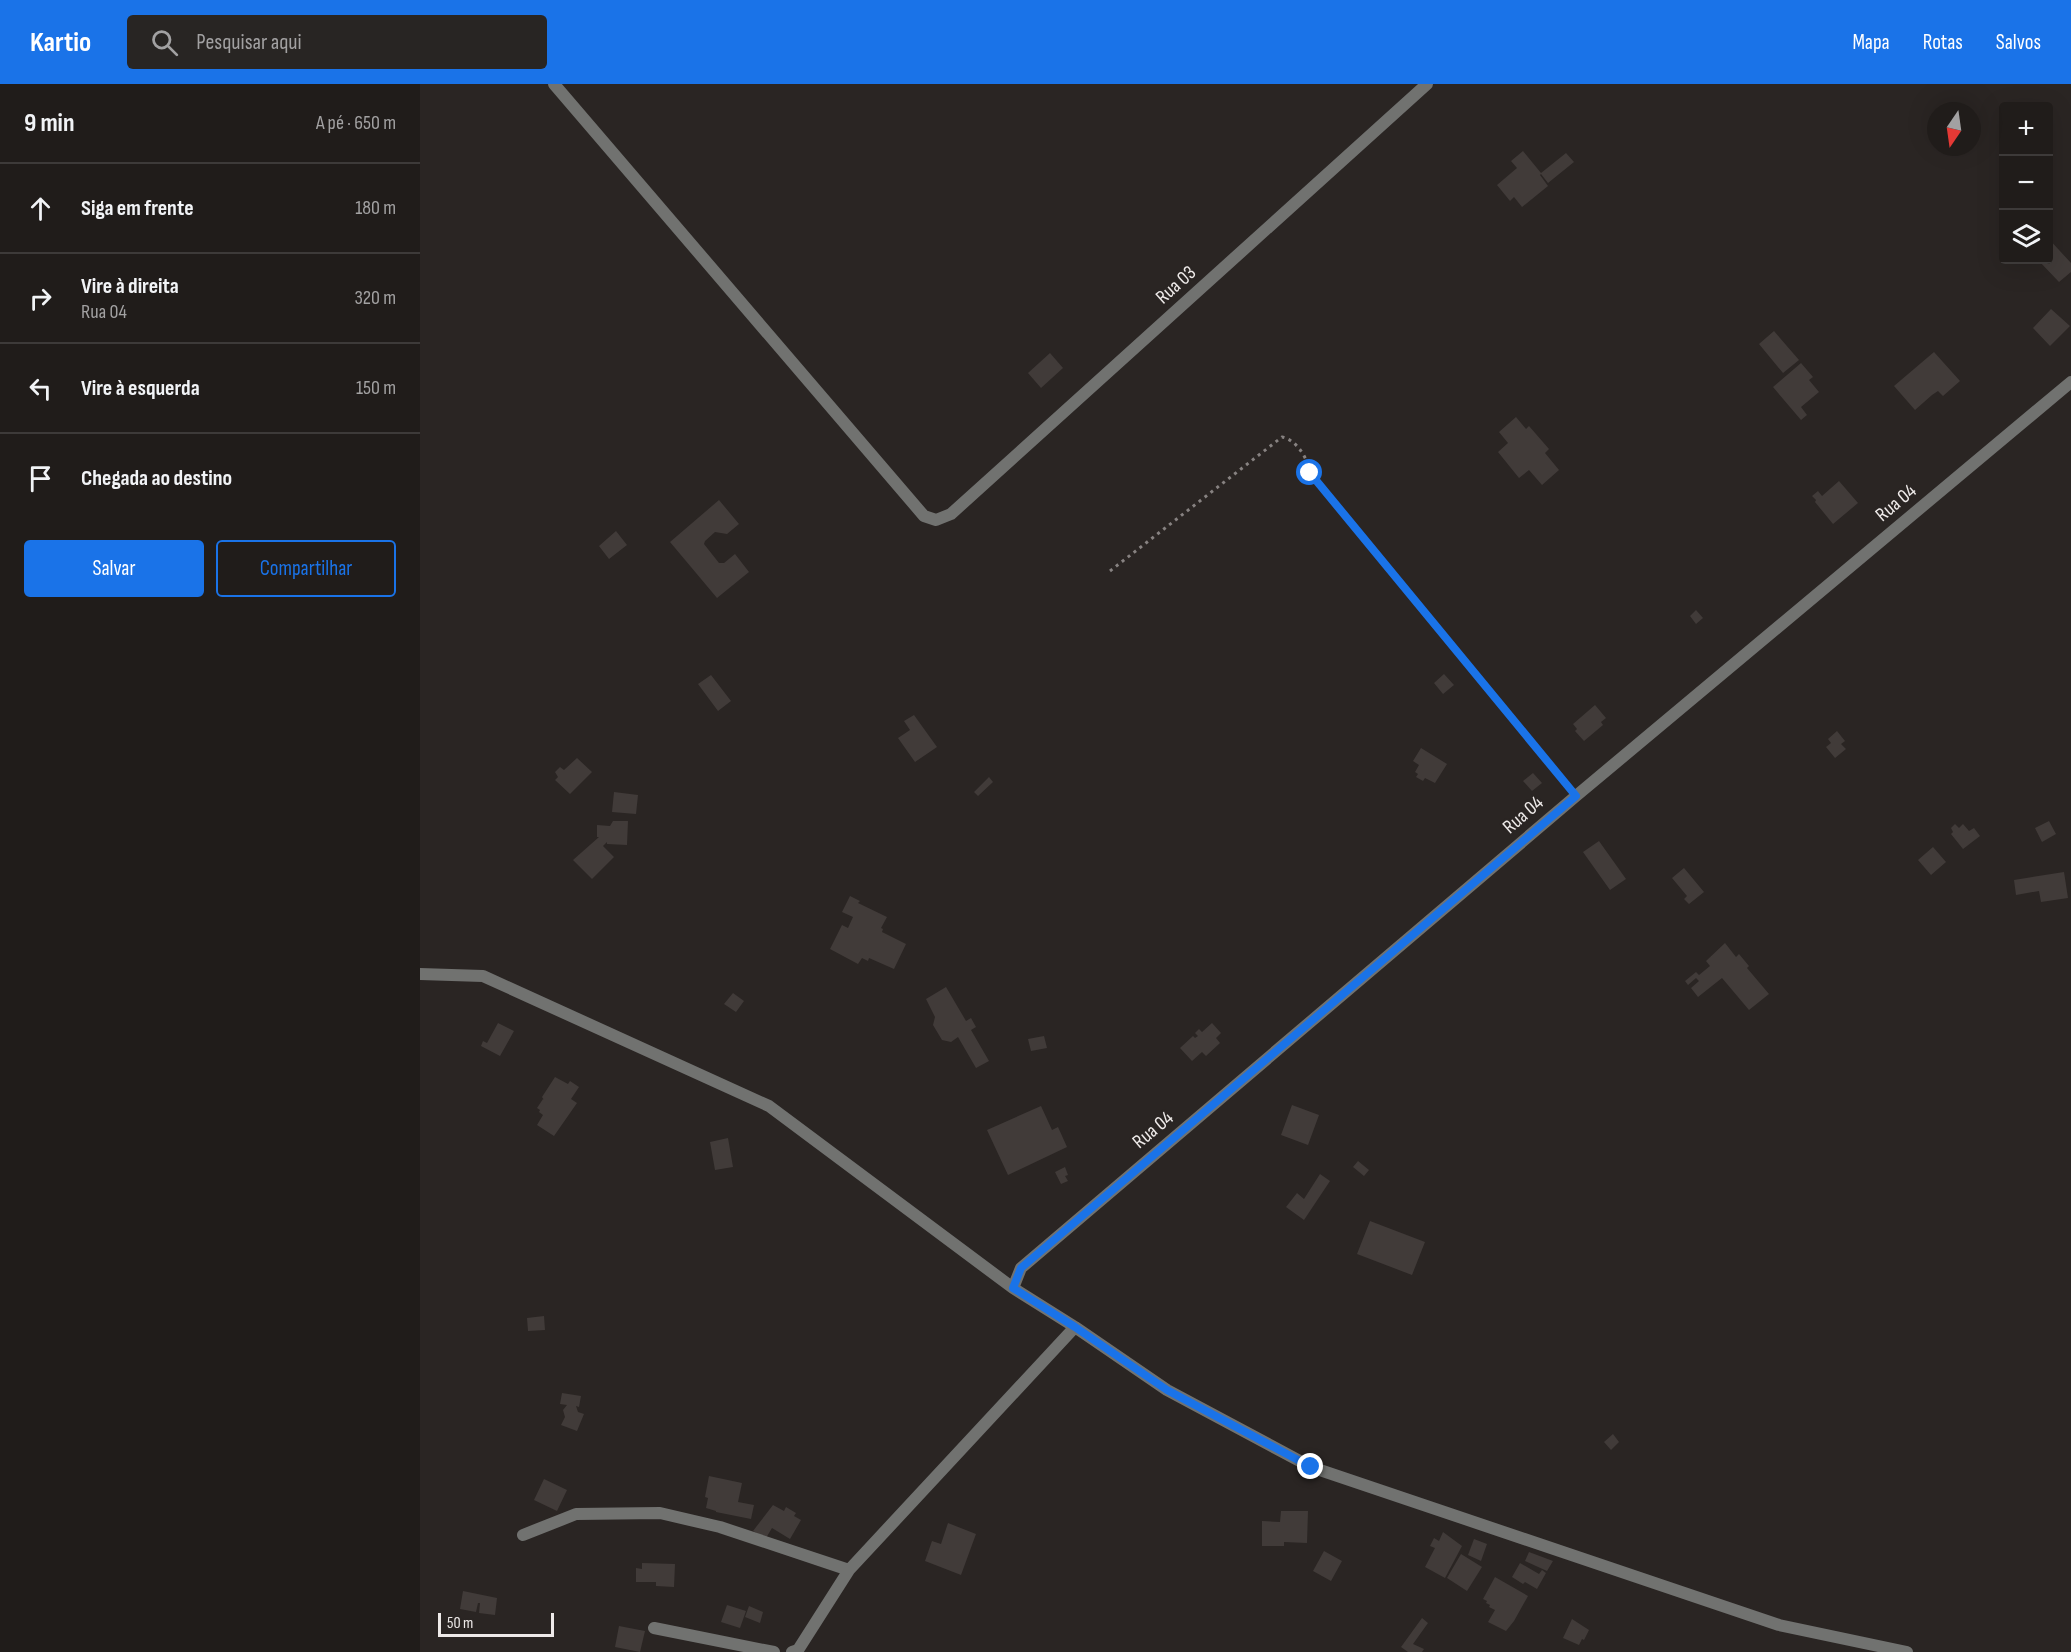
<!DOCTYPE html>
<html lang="pt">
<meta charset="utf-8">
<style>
body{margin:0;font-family:"Sofia Sans Condensed",sans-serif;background:#282523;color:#f1f3f6}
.controls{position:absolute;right:18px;top:18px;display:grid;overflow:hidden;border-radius:6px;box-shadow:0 6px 24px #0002}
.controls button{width:54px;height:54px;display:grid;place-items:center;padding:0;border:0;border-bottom:2px solid #3d3a39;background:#201c1a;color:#f1f3f6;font:30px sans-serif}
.compass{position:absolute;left:1507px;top:18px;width:54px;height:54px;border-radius:50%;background:#201c1a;box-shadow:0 6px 24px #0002;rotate:193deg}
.scale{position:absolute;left:18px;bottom:15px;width:116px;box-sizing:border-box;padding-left:6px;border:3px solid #eeeae9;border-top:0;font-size:16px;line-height:21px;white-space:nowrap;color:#eeeae9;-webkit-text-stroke:4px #2a2523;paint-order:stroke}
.stop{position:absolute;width:18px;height:18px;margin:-14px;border:4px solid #1a73e8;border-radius:50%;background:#fff}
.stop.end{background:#1a73e8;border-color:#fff;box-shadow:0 2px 6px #0008}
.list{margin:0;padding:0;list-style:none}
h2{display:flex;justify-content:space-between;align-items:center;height:78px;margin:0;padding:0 24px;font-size:26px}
h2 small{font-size:20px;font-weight:400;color:#a2a1a2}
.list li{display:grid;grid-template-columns:39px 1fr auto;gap:18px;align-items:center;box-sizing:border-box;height:90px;padding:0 24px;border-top:2px solid #3d3a39}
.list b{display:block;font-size:22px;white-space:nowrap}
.list p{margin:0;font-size:20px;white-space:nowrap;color:#a2a1a2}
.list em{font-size:20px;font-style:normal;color:#a2a1a2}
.actions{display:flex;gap:12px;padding:18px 24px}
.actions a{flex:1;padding:14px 0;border:2px solid #1a73e8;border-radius:6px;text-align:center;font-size:21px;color:#1a73e8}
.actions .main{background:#1a73e8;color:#fff}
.icon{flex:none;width:33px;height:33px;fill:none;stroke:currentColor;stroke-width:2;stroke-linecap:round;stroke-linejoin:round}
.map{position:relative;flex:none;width:1651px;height:1568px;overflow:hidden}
header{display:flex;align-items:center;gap:36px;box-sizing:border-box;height:84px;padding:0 30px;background:#1a73e8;color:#fff}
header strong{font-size:28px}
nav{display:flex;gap:33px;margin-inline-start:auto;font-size:21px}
.search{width:420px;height:54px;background:#282523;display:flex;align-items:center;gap:15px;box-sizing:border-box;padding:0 21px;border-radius:6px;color:#a2a1a2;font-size:22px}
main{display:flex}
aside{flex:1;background:#201c1a}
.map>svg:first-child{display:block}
.building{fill:#413b39}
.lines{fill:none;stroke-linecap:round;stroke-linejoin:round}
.path{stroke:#878281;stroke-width:3;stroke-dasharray:3 4.5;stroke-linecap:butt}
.street{stroke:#717270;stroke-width:12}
.route{stroke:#1a73e8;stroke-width:8}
.labels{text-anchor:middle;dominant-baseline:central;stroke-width:4.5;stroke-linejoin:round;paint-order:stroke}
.street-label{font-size:20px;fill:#eeeae9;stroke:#2a2523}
</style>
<header>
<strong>Kartio</strong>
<div class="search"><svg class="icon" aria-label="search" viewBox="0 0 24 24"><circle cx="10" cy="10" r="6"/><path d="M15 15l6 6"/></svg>Pesquisar aqui</div>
<nav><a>Mapa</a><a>Rotas</a><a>Salvos</a></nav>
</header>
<main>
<aside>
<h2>9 min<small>A pé · 650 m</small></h2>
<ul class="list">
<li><svg class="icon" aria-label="ahead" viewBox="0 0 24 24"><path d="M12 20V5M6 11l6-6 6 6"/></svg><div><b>Siga em frente</b></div><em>180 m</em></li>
<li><svg class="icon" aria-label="right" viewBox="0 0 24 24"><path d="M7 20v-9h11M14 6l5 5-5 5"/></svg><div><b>Vire à direita</b><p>Rua 04</p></div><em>320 m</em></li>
<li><svg class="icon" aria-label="left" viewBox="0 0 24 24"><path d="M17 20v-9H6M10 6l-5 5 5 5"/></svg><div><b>Vire à esquerda</b></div><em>150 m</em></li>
<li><svg class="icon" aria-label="arrive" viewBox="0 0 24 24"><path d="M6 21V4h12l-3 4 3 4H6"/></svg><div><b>Chegada ao destino</b></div></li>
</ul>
<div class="actions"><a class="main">Salvar</a><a>Compartilhar</a></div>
</aside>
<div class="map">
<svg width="1651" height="1568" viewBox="0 0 1651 1568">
<rect width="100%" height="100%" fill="#2a2523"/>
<path class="building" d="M1103,67L1121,89L1146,69L1154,78L1128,99L1121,90L1120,91L1128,102L1102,123L1094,113L1090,117L1077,101L1097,84L1091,77Z
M1628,154L1651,179V188L1639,198L1618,176H1628Z
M1631,225L1650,242L1630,262L1613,244Z
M1354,247L1379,276L1363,289L1339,260Z
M1514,268L1540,297L1523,312L1518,307L1512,311L1495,326L1474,302Z
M630,269L643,284L621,304L608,289Z
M1381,279L1393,293L1389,296L1399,308L1381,323L1387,331L1381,336L1353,303Z
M1096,333L1106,345L1109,342L1129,365L1125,369L1139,386L1122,401L1109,386L1099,394L1078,368L1088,359L1079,348Z
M1419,397L1438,419L1413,440L1395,418L1396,416L1392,412L1398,407L1402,412Z
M299,416L319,440L307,450L295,448L285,457L284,460L299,479H304L315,470L329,488L297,514L250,458Z
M196,447L207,461L189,475L179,462Z
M1276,526L1283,534L1276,540L1270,532Z
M1024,590L1034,601L1023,610L1014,599Z
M291,591L311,617L298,627L278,600Z
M1175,621L1186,634L1181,638L1183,641L1164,657L1155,647L1157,645L1153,640Z
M494,631L517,663L495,678L478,654L490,646L484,637Z
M1417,647L1425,657L1421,660L1426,665L1415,674L1406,663L1411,659L1408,655Z
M1001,664L1027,680L1015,699L1005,694L1003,697L996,693L998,690L995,688L999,681L993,677Z
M157,674L172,688L150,710L135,696L138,693L135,688L140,683L144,686Z
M1113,689L1122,699L1112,707L1103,697Z
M569,693L573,698L558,712L554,708Z
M194,708L218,711L216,730L192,728Z
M193,737H208L207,761L187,760V758L183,762L194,773L172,795L153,776L179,753H177V741L190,742Z
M1629,737L1636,750L1622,758L1615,744Z
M1535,740L1539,744L1543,740L1549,747L1554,744L1560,752L1543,765L1531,750L1533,748L1531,744Z
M1179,757L1206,795L1190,806L1163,768Z
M1513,763L1526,778L1511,791L1498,776Z
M1264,784L1284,808L1269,820L1264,815L1267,812L1252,794Z
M1644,788L1648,814L1621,818L1619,807L1596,811L1594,796Z
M430,812L440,817L438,819L467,833L461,844L463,845L462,848L486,860L474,885L449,874L448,877L442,874L438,880L410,865L422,841L428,844L433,833L422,828Z
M1305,859L1316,873L1319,870L1329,882L1327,884L1349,910L1329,926L1302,894L1278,913L1271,904L1279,897L1276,894L1268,901L1265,897L1276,888L1279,891L1290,882L1286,877Z
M526,903L546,937L551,934L556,943L551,946L569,977L556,984L538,953L531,958L522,956L513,941L515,933L506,915Z
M313,909L324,917L316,928L304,920Z
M78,939L94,947L80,972L61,962L63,957L67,959Z
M792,939L801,949L796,954L800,959L786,972L782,968L772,977L760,964L773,952L775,954L778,952L775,949L779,945L782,948Z
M624,952L627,964L611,967L608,955Z
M135,993L148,1000L150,997L159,1003L151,1015L157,1019L134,1052L117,1041L123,1031L119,1028L120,1026L117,1024L123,1015L124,1016L122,1013Z
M872,1021L899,1031L888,1061L861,1051Z
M621,1022L632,1046L638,1043L647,1063L588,1091L567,1046Z
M308,1054L313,1083L295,1086L290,1058Z
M938,1077L949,1086L944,1092L933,1083Z
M645,1083L648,1091L645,1092L648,1097L641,1100L635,1088Z
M900,1090L910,1097L884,1136L866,1123L877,1109L884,1115Z
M950,1137L1005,1158L992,1191L937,1170Z
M124,1232L125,1246L108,1247L107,1234Z
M142,1309L161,1312L159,1323L156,1322L158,1328L164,1330L157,1347L141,1341L145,1333L143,1326L147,1321L140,1320Z
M1193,1350L1199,1358L1191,1366L1184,1358Z
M289,1392L322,1399L318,1418L334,1421L331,1435L296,1428V1427L286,1424L288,1414L285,1413Z
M124,1395L147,1406L137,1427L114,1416Z
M353,1421L364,1427L366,1423L376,1429L374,1432L381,1436L370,1455L352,1444L346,1454L333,1447Z
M861,1427H888L887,1459L864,1458V1462H842V1437L860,1438Z
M528,1439L556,1450L541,1491L505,1477L512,1457L521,1460Z
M1023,1448L1042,1462L1025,1494L1005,1483L1015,1464L1010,1462L1014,1454L1019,1457Z
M1054,1455L1067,1460L1061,1477L1048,1471Z
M904,1467L922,1477L911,1497L893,1487Z
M1109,1468L1133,1477L1127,1487L1105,1477Z
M1041,1470L1062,1483L1047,1507L1027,1494Z
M222,1479L255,1480L254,1503L236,1502V1498H216V1484L222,1485Z
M1100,1479L1119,1490L1122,1486L1126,1489L1117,1505L1105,1498L1103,1500L1092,1493Z
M1075,1493L1108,1512L1094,1537L1086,1547L1068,1538L1075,1526L1069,1523L1070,1521L1066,1519L1067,1517L1063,1515Z
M43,1507L77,1514L75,1531L59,1529L60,1519H58L56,1528L40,1525Z
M307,1521L326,1527L320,1544L301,1538Z
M329,1522L343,1528L340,1539L325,1533Z
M1002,1534L1008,1539L993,1560L1004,1565L1002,1568H988L981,1563Z
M1152,1535L1169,1546L1164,1556L1162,1555L1159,1561L1143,1554Z
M199,1542L225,1547L220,1568L195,1563Z"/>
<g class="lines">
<path class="path" d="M690,487L862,353C877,356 888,375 890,389L1148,701"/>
<path class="street" d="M134,0L504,432L516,436L531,430L1007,0
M0,890L63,892L349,1022L593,1204L655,1243L747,1306L891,1383L1359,1541L1487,1568
M593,1204L601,1184L1156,712L1651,298
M103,1451L156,1430L240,1429L300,1443L429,1486
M234,1544L354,1568
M372,1568L378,1566L429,1486L655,1243"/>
</g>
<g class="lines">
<path class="route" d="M890,389L1156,712L601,1184L593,1204L655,1243L747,1306L891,1383"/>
</g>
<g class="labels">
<g class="street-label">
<text transform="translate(756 201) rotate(-42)">Rua 03</text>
<text transform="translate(1476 419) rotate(-40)">Rua 04</text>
<text transform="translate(1103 731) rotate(-41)">Rua 04</text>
<text transform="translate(733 1046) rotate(-40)">Rua 04</text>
</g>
</g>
</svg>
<div class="controls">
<button>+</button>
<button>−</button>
<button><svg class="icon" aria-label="layers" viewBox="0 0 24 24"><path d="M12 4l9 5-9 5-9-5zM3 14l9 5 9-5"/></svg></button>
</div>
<svg class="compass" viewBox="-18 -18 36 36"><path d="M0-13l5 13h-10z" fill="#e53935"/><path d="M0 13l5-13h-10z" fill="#a2a1a2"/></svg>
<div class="scale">50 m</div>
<div class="stop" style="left:890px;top:389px"></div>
<div class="stop end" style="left:891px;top:1383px"></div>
</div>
</main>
